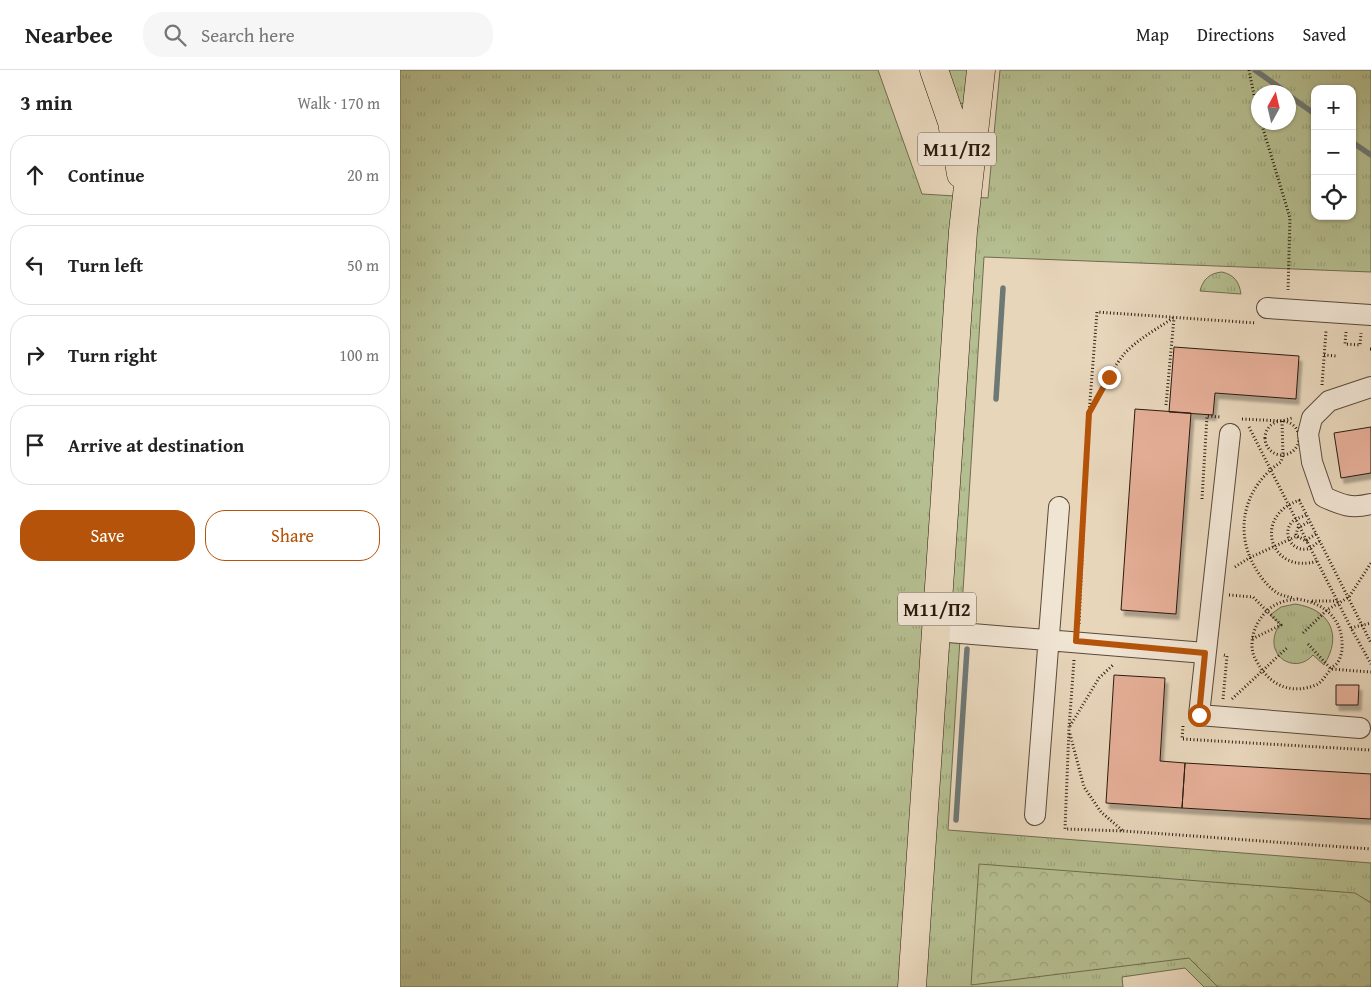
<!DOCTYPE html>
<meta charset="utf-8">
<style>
body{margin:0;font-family:"Gentium Book Plus",serif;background:#f6f6f6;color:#222}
.controls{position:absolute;right:15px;top:15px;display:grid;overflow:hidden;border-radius:10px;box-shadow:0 1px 4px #0004}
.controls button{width:45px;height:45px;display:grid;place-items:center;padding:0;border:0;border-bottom:1px solid #e0e0e0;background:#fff;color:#222;font:25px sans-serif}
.compass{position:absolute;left:851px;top:15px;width:45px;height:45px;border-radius:50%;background:#fff;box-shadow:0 1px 4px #0004;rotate:8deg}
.stop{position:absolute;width:15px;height:15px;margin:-11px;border:4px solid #b45309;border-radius:50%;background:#fff}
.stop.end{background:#b45309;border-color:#fff;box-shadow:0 1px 5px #0008}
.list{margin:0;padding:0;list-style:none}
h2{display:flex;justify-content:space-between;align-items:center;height:65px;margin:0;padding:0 20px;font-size:21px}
h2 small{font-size:16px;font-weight:400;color:#767676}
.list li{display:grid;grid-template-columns:32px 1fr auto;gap:15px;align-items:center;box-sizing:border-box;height:80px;margin:0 10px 10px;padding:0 10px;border:1px solid #e0e0e0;border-radius:20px}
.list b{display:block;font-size:19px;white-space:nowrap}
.list em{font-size:16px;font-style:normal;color:#767676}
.actions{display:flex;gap:10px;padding:15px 20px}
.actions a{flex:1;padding:11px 0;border:1px solid #b45309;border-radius:20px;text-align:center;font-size:18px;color:#b45309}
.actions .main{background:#b45309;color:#fff}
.icon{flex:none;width:28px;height:28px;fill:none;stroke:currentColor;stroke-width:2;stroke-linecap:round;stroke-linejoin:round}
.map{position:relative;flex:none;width:971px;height:917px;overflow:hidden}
header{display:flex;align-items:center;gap:30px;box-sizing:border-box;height:70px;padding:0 25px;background:#fff;border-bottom:1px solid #e0e0e0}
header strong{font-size:24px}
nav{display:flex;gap:28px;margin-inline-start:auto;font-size:18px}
.search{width:350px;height:45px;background:#f6f6f6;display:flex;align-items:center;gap:12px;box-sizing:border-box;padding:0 18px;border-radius:20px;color:#767676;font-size:19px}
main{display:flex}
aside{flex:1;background:#fff}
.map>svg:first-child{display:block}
.grass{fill:url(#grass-tufts);stroke:#706c4f;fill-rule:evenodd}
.forest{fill:url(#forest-crowns);stroke:#706c4f}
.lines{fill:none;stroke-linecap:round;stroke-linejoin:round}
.stream{stroke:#6e7875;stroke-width:5.5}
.building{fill:#e5ae97;stroke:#2b1a0e;filter:url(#shadow)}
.minor-casing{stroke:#5a4939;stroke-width:22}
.highway-casing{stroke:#2b1a0e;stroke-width:29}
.path{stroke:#2b1a0e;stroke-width:3;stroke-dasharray:1 2.5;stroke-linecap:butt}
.minor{stroke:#f0e4d3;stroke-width:20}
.highway{stroke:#e8d6bb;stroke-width:28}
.route{stroke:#b45309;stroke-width:6}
.labels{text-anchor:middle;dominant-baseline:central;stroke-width:4;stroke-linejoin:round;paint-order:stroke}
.shield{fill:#f0e4d3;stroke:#665749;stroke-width:1}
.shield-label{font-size:19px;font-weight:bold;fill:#2b1a0e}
</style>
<header>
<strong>Nearbee</strong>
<div class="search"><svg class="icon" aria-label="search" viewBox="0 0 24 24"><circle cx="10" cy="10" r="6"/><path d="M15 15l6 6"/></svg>Search here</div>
<nav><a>Map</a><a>Directions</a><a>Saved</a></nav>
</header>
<main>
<aside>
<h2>3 min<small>Walk · 170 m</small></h2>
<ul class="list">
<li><svg class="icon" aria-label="ahead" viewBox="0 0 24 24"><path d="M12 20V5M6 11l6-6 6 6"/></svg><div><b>Continue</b></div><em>20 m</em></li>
<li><svg class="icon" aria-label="left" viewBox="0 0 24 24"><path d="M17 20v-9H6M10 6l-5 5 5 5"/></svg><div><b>Turn left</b></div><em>50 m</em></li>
<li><svg class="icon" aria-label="right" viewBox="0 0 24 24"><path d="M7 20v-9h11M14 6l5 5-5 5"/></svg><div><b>Turn right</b></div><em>100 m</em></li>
<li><svg class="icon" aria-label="arrive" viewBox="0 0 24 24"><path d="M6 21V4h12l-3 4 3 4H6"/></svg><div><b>Arrive at destination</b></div></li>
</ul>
<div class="actions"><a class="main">Save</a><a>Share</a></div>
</aside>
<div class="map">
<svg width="971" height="917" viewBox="0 0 971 917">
<defs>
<pattern id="grass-tufts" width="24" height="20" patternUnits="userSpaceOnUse" patternTransform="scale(1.25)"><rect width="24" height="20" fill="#b5be90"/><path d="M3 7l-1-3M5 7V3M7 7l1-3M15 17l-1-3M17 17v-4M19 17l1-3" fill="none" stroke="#9ca37b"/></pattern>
<pattern id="forest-crowns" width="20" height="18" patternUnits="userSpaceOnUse" patternTransform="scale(1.25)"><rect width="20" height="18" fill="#b5be90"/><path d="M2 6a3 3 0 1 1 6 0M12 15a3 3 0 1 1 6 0" fill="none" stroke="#9ca37b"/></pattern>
<filter id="shadow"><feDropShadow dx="3" dy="5.5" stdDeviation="1" flood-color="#0004"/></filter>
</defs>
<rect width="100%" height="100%" fill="#e8d6bb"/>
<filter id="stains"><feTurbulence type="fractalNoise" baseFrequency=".004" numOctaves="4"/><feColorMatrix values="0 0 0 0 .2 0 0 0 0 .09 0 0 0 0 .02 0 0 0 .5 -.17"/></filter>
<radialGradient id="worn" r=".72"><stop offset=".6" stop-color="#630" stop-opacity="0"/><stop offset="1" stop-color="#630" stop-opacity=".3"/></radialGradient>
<path class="grass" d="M0,0H478L522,124L588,128L600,0H971V202L584,187L548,760L971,793V917H804L785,898L722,907L723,917H0ZM915,19H952V146H915ZM858,22H888V52H858Z
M543,0H569L564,33L560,34Z
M822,202C834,205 839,211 841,224L800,221C803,209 810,203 822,202Z
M895,534C930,539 943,565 924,595L913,585C894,607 860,583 880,554L870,545L881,537Z"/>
<path class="forest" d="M579,794L955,823L971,833V917H818L789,888L571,915Z"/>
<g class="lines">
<path class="stream" d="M855,0L886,22
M888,25L915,44
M952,72L971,85
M596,329L603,218
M556,750L567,579"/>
</g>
<path class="building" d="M774,277L899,286L896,329L815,323L813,345L769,342Z
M735,339L791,343L776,544L721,540Z
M971,357V403L941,408L934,363Z
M714,605L765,608L760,691L785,693L782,738L706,733Z
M936,615H959L958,635H936Z
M785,693L971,704V749L782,738Z"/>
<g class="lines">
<g class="minor-casing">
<path id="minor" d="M867,238L971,245
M971,317L929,331L912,348L908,364L912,392L924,427C942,435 951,439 971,434
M830,364L799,645L960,658
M536,561L805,583
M635,745L659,437"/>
</g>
<g class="highway-casing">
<path id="highway" d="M534,0L552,52L561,104
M512,917L563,161L581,0"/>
</g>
<path class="path" d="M849,0L858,45
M861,52L890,148L888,220
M946,262L945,274L960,275L961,263
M970,279H971
M924,285L936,286
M922,315L926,261
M766,335L774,248
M691,341C701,321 711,300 725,283C738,269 757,259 773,248
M842,349L882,351L892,348
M882,351L883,385L881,392C844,416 833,462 856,499C861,508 870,519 879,524C884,526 889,527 894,528
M865 368a17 17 0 1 1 34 0a17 17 0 1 1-34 0Z
M849,357L951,558L971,594
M802,429L807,346L821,347
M899,430L971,573
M900,430C852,445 869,506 918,491
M906,445C902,447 896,448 892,452C882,463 891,481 906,479C911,479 915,474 920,471
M898,468L896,464L898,458L910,451
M906,470L916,464
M835,497L849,488L897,466L908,472
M829,525L853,527L881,555L852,569
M897,529C925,533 944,549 942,580C941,586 939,593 934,596C928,601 923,612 916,615C893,624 873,617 860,597C858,593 854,588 853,583C848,563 862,538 882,532C887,530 892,530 897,529Z
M912,531H938
M679,554L689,343L697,242L856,253
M951,558L971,553
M903,563L927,540L949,527L971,493
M908,574L931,599L971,602
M674,590L669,658L665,759L724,761L971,779
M823,629L827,586L824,585
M832,629L888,577
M670,656L699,608L714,594
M783,656L782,669L971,680
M670,664L684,717L701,742L723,761"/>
<use href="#minor" class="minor"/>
<use href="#highway" class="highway"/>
</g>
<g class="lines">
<path class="route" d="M709,307L689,343L676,571L805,583L799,645"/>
</g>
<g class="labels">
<g class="shield">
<rect x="518" y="62.5" width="78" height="33" rx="4"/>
<rect x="498" y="522.5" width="78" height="33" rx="4"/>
</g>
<g class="shield-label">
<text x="557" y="79">М11/П2</text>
<text x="537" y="539">М11/П2</text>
</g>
</g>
<rect width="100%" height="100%" filter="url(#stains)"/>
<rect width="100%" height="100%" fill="url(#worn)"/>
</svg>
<div class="controls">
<button>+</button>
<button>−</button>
<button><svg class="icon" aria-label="locate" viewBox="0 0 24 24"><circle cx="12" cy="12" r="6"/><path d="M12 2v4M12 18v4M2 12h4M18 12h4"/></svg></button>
</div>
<svg class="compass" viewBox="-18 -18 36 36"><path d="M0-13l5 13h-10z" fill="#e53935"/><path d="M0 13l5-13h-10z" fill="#767676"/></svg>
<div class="stop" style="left:799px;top:645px"></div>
<div class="stop end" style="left:709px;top:307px"></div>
</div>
</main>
